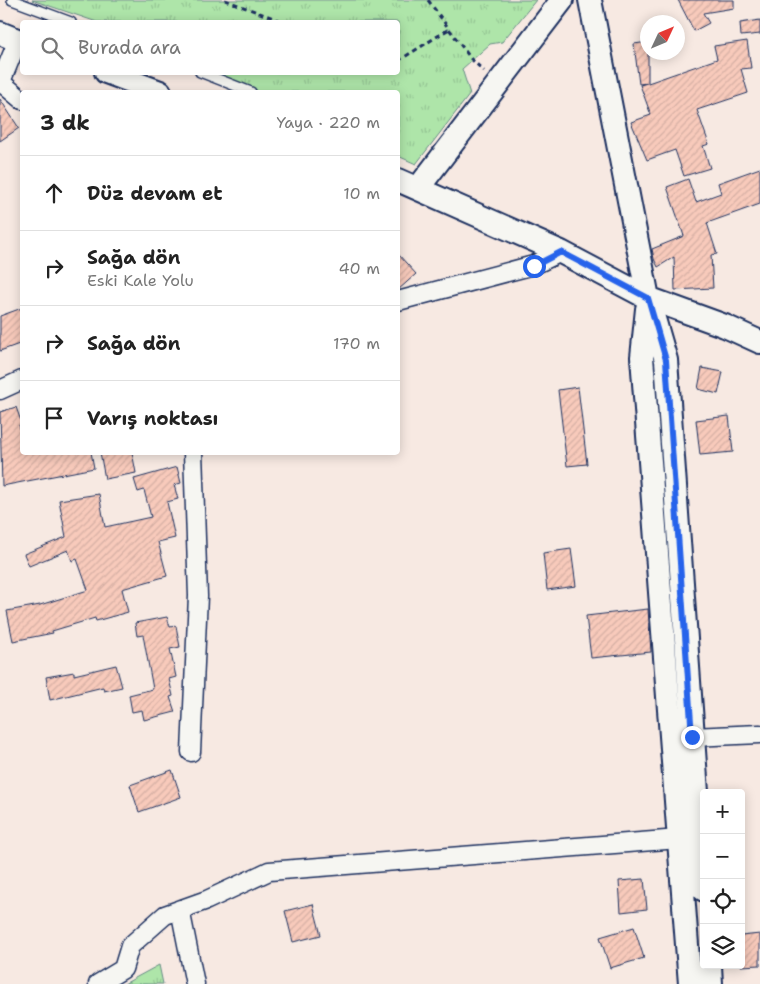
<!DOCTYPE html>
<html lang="tr">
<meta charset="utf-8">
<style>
body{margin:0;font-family:"Shantell Sans",sans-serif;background:#f6f6f6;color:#222}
.controls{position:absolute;right:15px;bottom:15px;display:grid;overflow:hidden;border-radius:5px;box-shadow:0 2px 12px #0003}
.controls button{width:45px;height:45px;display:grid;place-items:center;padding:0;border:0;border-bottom:1px solid #e0e0e0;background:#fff;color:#222;font:25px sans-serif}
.compass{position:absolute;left:640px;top:15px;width:45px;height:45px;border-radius:50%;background:#fff;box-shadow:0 2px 12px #0003;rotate:46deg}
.stop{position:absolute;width:15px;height:15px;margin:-11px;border:4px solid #2563eb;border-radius:50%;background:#fff}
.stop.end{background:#2563eb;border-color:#fff;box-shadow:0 1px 5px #0008}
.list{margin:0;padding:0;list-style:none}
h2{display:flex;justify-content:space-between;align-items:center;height:65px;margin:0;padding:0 20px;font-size:21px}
h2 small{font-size:16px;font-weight:400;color:#767676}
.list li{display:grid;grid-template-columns:32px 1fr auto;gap:15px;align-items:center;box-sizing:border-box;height:75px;padding:0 20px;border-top:1px solid #e0e0e0}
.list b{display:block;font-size:19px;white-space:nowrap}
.list p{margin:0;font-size:16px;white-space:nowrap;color:#767676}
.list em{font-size:16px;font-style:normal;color:#767676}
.icon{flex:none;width:28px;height:28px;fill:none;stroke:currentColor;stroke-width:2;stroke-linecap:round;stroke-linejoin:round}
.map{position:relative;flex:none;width:760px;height:984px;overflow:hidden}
.search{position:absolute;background:#fff;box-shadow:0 2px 12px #0003;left:20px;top:20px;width:380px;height:55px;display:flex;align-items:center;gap:12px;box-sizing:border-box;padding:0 18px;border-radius:5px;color:#767676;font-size:19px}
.panel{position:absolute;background:#fff;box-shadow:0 2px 12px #0003;left:20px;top:90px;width:380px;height:365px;border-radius:5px}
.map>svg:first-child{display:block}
.park{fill:url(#park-tufts);stroke:#648a84}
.building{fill:url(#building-hatch);stroke:#1b2f5e}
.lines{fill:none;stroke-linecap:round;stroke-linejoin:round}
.service-casing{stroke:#1b2f5e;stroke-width:12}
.minor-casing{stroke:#1b2f5e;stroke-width:21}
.tertiary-casing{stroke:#1b2f5e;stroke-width:26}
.path{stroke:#1b2f5e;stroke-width:3;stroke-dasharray:5 4;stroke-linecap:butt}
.service{stroke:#f6f6f2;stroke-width:9}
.minor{stroke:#f6f6f2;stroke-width:18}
.tertiary{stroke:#f6f6f2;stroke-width:22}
.route{stroke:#2563eb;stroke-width:6}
</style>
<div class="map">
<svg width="760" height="984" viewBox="0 0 760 984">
<defs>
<pattern id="park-tufts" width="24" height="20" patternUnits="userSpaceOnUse" patternTransform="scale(1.25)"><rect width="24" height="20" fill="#aee5a9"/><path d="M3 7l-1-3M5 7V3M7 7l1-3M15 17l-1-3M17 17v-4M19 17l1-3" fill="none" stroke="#95c594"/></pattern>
<pattern id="building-hatch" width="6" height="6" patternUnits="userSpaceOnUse" patternTransform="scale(1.25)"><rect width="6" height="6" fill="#f8cabb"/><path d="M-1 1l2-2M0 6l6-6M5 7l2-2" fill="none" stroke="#d4aea3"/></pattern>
</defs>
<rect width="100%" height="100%" fill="#f7e9e2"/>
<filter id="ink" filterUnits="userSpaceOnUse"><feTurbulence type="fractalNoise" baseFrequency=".02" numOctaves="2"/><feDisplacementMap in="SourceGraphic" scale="10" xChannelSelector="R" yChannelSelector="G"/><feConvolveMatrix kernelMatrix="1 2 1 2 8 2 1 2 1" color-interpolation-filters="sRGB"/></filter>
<g filter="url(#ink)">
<path class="park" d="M32,0H536L502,42L490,44L462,69L470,94L416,164L398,156V92H256L212,73L398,72V22H97Z
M159,965L163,984H124Z"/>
<path class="building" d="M678,0H734V8L703,13L709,23L694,31Z
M760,20V34L741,36L740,23Z
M747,41L751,68L741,69L748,93L697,110L709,144L703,146L710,168L684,176L675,150L647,160L631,122L651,115L640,85L647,83L639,84L634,44L648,42V83L717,59L714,46Z
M0,99L19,128L0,141Z
M760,168V204L707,223L717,254L711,255L713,288L675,290L674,257L658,267L654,259L652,249L684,236L667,187L688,179L696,202L721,193L718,183Z
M398,254L416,274L398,290Z
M22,308V343L0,351V316Z
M702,368L723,372L718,394L698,389Z
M578,387L587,464L567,466L558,390Z
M16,407L22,424L19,425L22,436V452H91L94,468L2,486L0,412Z
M729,416L733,452L700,455L696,420Z
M100,452H132L136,473L105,479Z
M177,467L181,483L174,485L178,499L167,502L175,538L158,542L167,576L122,589L128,612L96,621L95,618L52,631L53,633L13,641L7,611L40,605L88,590L77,559L72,561L68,550L29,566L24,554L66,537L59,500L99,494L105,527L151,517L144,490L138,492L134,479Z
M571,549L576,586L547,590L543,553Z
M648,609L651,652L591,658L586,616Z
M167,617L170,627L176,626L180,647L170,649L176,677L169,679L173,696L170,697L175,712L144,720L142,710L132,712L129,695L153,689L143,635L137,636L135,623Z
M116,665L122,687L104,691L103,687L50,700L46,677L74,672V675Z
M172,770L181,797L139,812L130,785Z
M644,879L647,909L621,912L619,881Z
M313,904L321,935L293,942L285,911Z
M634,927L644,958L610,968L600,937Z
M760,934V965L741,966V936Z"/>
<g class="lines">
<g class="service-casing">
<path id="service" d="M12,0L71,22
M200,72L251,92"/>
</g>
<g class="minor-casing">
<path id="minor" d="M2,83L22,100
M0,84L18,40
M398,301L534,265L561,252
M0,390L22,380
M692,737L760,734
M191,752L198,596L193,452
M180,909L195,984
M98,984L123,969L130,946L165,915L207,900L269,871L679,839"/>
</g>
<g class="tertiary-casing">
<path id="tertiary" d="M590,0L648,298L666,360L704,890
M0,33L22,42
M106,72L160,92
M398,180L561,252L648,298L725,326L760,342
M419,187L562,0
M647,309L642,357L690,984
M710,965L711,984"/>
</g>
<path class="path" d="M225,0L284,22
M428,0L471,59L484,71
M398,61L449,29"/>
<use href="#service" class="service"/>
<use href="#minor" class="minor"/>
<use href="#tertiary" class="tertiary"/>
</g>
</g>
<g class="lines" filter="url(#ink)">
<path class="route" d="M534,266L561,252L648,298L666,360L692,737"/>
</g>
</svg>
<div class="controls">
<button>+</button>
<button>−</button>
<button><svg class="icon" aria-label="locate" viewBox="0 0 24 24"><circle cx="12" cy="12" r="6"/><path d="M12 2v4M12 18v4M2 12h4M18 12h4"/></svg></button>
<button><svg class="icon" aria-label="layers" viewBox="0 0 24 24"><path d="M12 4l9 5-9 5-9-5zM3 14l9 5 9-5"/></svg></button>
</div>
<svg class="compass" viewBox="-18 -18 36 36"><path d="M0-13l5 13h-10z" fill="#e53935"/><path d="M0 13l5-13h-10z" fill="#767676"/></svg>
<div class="stop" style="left:534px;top:266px"></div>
<div class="stop end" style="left:692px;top:737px"></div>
<div class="search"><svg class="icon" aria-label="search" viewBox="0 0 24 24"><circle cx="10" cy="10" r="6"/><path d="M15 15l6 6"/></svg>Burada ara</div>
<section class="panel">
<h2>3 dk<small>Yaya · 220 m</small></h2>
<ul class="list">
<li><svg class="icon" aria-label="ahead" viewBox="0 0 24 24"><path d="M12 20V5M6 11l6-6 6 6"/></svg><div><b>Düz devam et</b></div><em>10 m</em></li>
<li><svg class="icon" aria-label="right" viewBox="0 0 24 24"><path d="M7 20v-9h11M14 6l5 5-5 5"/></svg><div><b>Sağa dön</b><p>Eski Kale Yolu</p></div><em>40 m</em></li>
<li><svg class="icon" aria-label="right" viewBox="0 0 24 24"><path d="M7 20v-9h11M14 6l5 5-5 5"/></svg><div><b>Sağa dön</b></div><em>170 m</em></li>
<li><svg class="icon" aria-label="arrive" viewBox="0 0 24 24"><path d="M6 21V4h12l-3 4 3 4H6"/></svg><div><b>Varış noktası</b></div></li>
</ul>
</section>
</div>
